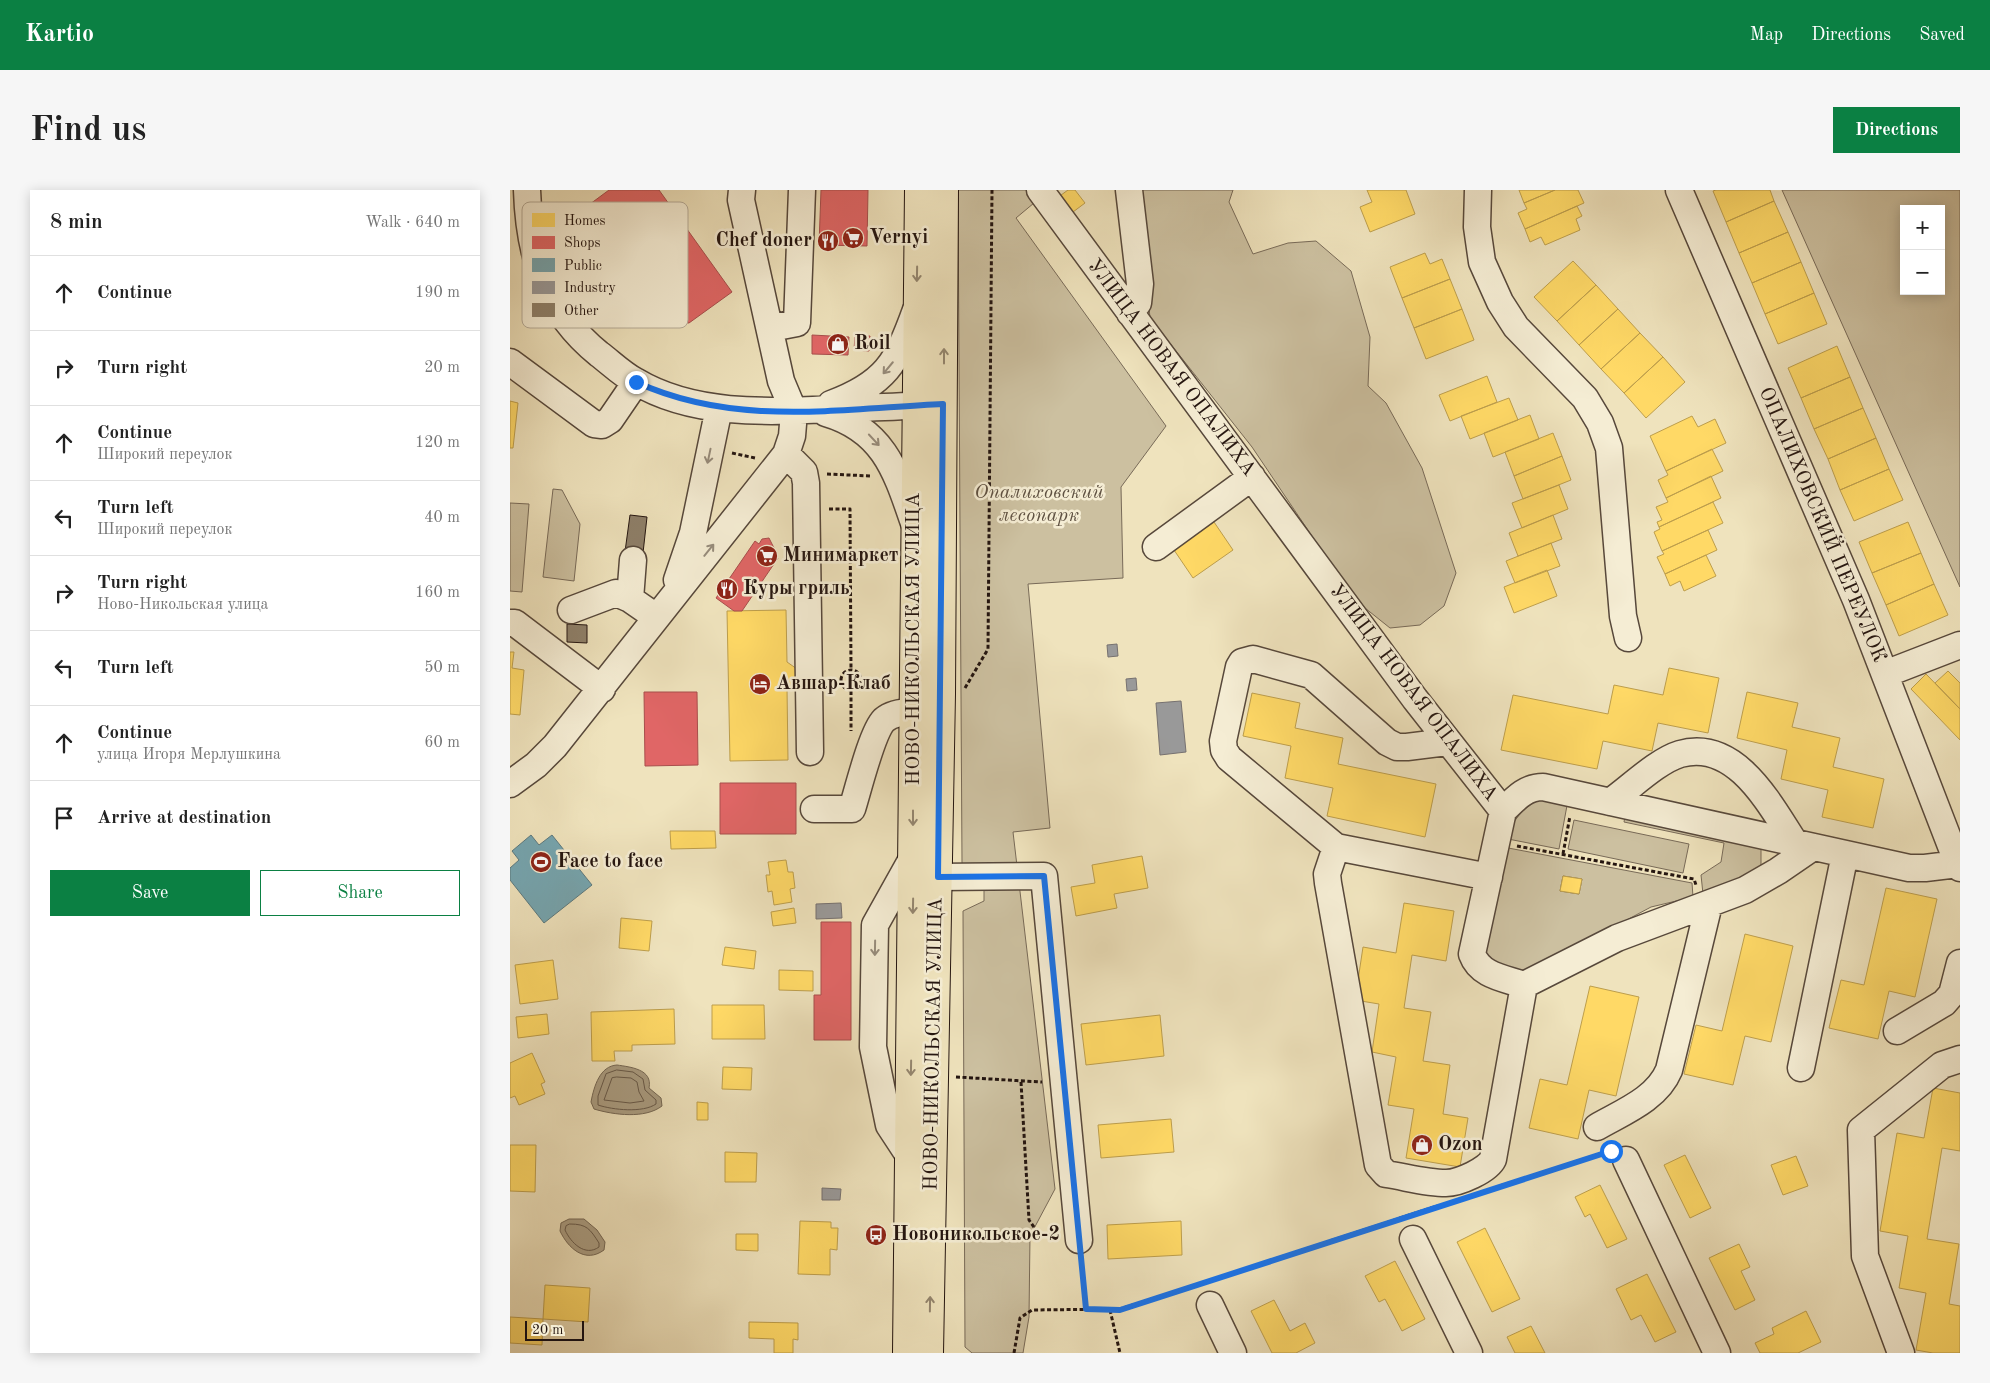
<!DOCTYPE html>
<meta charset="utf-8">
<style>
body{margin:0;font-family:"Old Standard TT",serif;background:#f6f6f6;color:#222}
.controls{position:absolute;right:15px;top:15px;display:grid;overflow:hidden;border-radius:0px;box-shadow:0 2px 12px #0003}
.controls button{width:45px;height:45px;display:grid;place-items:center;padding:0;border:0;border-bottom:1px solid #e0e0e0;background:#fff;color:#222;font:25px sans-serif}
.scale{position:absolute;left:15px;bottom:12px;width:59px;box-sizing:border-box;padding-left:5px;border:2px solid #241510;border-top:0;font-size:14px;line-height:18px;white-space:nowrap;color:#241510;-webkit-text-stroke:4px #f5edd4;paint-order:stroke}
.stop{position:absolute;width:15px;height:15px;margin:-11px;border:4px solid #1a73e8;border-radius:50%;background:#fff}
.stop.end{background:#1a73e8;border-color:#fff;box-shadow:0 1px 5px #0008}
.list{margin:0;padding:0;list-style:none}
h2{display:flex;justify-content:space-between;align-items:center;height:65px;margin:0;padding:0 20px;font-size:21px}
h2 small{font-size:16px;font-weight:400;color:#767676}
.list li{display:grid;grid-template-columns:32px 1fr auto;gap:15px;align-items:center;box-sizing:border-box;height:75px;padding:0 20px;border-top:1px solid #e0e0e0}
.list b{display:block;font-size:19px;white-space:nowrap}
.list p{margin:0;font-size:16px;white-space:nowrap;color:#767676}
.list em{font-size:16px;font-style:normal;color:#767676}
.actions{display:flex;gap:10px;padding:15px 20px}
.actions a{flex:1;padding:11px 0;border:1px solid #0b8043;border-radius:0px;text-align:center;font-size:18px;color:#0b8043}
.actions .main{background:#0b8043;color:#fff}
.icon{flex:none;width:28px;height:28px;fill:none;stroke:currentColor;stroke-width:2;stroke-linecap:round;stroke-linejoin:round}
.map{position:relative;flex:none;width:1450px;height:1163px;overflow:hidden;border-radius:0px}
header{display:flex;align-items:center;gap:30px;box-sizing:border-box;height:70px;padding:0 25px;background:#0b8043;color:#fff}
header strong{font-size:24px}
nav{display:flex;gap:28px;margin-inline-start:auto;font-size:18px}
.intro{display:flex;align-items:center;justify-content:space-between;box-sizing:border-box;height:120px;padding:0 30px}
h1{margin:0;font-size:35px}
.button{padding:12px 22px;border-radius:0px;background:#0b8043;color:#fff;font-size:18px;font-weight:700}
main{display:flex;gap:30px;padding:0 30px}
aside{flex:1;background:#fff;border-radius:0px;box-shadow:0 2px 12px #0003}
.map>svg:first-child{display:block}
.green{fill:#ccc0a0;stroke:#786a58;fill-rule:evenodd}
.water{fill:#aa9d82;stroke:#746754}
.homes{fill:#ffd966;stroke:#bd9e4c}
.shops{fill:#e06666;stroke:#a84e4c}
.public{fill:#76a5af;stroke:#5d7a7f}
.industry{fill:#999;stroke:#767170}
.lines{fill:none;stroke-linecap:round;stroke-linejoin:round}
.shore{stroke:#675949;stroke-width:1}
.building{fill:#8e806a;stroke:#241510}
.minor-casing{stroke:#57483b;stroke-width:29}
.major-casing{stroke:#241510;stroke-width:30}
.path{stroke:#241510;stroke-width:3;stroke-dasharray:4 2.5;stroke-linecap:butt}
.minor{stroke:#f5edd4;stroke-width:26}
.major{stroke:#efe3bd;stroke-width:28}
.oneway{stroke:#94866f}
.oneway2{stroke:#978c7c}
.route{stroke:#1a73e8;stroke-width:6}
.labels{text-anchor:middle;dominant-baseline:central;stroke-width:5;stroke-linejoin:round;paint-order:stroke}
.poi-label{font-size:20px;font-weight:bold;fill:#241510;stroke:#f5edd4;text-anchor:start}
.street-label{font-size:20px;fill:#241510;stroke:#f5edd4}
.park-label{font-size:20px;font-style:italic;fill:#5f5142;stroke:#f5edd4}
.key{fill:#f5edd4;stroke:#b6ac99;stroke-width:1}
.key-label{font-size:14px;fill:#241510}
</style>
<header>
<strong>Kartio</strong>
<nav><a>Map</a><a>Directions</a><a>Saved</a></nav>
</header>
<div class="intro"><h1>Find us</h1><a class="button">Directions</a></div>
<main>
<aside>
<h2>8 min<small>Walk · 640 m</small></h2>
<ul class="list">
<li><svg class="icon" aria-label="ahead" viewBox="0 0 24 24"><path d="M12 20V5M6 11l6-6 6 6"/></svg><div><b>Continue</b></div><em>190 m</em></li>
<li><svg class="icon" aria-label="right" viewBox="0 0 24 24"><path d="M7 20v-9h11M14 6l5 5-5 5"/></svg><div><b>Turn right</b></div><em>20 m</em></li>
<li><svg class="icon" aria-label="ahead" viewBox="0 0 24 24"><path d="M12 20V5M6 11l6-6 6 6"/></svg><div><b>Continue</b><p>Широкий переулок</p></div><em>120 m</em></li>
<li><svg class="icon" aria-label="left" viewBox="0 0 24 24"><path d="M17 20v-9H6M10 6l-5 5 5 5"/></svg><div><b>Turn left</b><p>Широкий переулок</p></div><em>40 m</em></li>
<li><svg class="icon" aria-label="right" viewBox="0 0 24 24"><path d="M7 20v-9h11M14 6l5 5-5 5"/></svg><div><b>Turn right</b><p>Ново-Никольская улица</p></div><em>160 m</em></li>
<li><svg class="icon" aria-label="left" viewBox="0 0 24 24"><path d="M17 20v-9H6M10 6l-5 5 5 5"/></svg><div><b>Turn left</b></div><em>50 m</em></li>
<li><svg class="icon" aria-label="ahead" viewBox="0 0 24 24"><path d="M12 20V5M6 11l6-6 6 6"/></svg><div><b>Continue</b><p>улица Игоря Мерлушкина</p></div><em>60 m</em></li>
<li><svg class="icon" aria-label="arrive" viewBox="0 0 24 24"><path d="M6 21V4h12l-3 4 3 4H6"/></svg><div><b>Arrive at destination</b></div></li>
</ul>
<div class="actions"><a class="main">Save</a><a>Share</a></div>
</aside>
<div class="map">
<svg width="1450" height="1163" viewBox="0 0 1450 1163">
<rect width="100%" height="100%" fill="#efe3bd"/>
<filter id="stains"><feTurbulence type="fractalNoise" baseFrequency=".004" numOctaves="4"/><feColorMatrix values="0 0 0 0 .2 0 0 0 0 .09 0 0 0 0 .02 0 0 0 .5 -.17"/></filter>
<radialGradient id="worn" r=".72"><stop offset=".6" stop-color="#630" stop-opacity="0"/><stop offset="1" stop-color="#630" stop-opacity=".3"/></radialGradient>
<path class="green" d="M448,0H524V13L506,28L656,236L611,297L613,388L518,394L540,638L503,642L545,999L520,1046L519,1127L513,1163H462L455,1157L453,721L474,711V685L452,673Z
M628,0H723L719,12L743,64L778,53L806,51L841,81L860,147L858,196L876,213L912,278L946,383L934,416L910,435L880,438L845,410L742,257L640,128Z
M1272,0H1450V397ZM1394,19H1431V101H1394Z
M43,299L52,300L70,334L64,391L33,387Z
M0,313L19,314L12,402L0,401Z
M1029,609L1058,610L1049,659L998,649C1002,629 1012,620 1029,609Z
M1116,621L1251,657V676L1244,684L1193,704L1191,685L1211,672L1214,653L1114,632Z
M1064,630L1179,654L1173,683L1058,659Z
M993,657L1182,693L1183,707L1141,717L1021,781C994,784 985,780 971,756ZM1053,686L1072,689L1069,704L1050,701Z"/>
<path class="water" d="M107,875C120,877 143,879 139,898L151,908L152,916C135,929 104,925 84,919L81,912C84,896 90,876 107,875Z
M59,1029H74L87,1040L95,1052L94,1060C75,1074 58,1058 50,1041L51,1033Z"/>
<path class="homes" d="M558,0H565L575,13L559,25L547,8Z
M857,0H896L905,24L860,42L850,17L862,12Z
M1009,0H1045L1014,13Z
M1045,0H1068L1074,13L1015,39L1008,23L1017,19L1014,13Z
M1206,0H1260L1264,11L1216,32L1203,1Z
M1264,11L1278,42L1229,63L1216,32Z
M1067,16L1072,26L1066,29L1070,40L1035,55L1031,47L1020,52L1015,39Z
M1278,42L1291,72L1242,93L1229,63Z
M915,63L920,74L932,69L940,89L892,108L880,77Z
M1063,71L1086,95L1047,131L1024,107Z
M1291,72L1304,103L1255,124L1242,93Z
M940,89L952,119L904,138L892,108Z
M1086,95L1108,119L1069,155L1047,131Z
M1304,103L1317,134L1268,154L1255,124Z
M952,119L964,150L916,169L904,138Z
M1108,119L1130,143L1091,179L1069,155Z
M1130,143L1153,167L1114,203L1091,179Z
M1327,156L1340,187L1291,208L1278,178Z
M1153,167L1175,192L1136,228L1114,203Z
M977,186L987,212L940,231L929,205Z
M1340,187L1353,218L1304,239L1291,208Z
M999,208L1008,230L960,249L951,226Z
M0,211L8,213L3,258H0Z
M1353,218L1366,248L1318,269L1304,239Z
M1020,225L1029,249L983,267L974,243Z
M1182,226L1188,237L1205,229L1216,253L1156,281L1140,246Z
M1043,243L1052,266L1004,286L995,262Z
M1366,248L1379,279L1330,300L1318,269Z
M1202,259L1213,281L1156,308L1148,290L1158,285L1156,281Z
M1052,266L1061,290L1013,309L1004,286Z
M1379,279L1393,310L1344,331L1330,300Z
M1201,286L1211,308L1149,337L1147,332L1152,330L1146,317L1158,312L1156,308Z
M1049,295L1058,319L1012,338L1002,313Z
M1203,312L1213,333L1152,361L1144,342L1150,339L1149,337Z
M1043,325L1052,349L1008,366L999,343Z
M704,332L723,360L683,388L664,360Z
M1398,332L1411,363L1362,383L1349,352Z
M1198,340L1207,360L1155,384L1147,367L1154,364L1152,361Z
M1041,353L1050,376L1005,393L996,371Z
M1411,363L1424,394L1376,415L1362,383Z
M1196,365L1206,386L1174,401L1170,391L1160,396L1155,384Z
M1037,380L1047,406L1004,423L994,397Z
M1424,394L1438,425L1389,446L1376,415Z
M276,420L277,472L287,479V490L277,498L278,570L220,571L217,421Z
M0,462H4L2,478L14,480L10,525L0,524Z
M1159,478L1209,488L1198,543L1148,533L1142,561L1093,551L1087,579L991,560L1003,505L1098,524L1104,495L1153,505Z
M1438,481L1450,493V519L1425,493Z
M1416,484L1450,519V550L1401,499Z
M1237,502L1288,513L1282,537L1330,548L1323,577L1374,589L1363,638L1312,627L1318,600L1271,589L1277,560L1227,548Z
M742,503L790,513L785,538L833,548L828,574L926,594L915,647L817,626L823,598L775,588L781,556L733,546Z
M160,641H205L206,658L161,659Z
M632,666L638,698L604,704L607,718L566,726L561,697L585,693L582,675Z
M276,670L278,682H283L285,698L280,699L282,712L264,715L262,701L258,702L256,685H260L258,672Z
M1053,686L1072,689L1069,704L1050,701Z
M1376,698L1427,709L1405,807L1379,801L1368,849L1319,838L1331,790L1354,795Z
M894,713L944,721L936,771L902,765L894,818L921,822L913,871L940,875L933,924L958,928L950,977L896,968L904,919L878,915L886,867L862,862L869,814L845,810L853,757L886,763Z
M284,718L286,733L263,736L261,722Z
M111,728L142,731L139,761L109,758Z
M1235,744L1283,756L1261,852L1235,846L1223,895L1174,884L1186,835L1212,841Z
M215,757L246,761L244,779L212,775Z
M43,770L48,809L10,814L5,775Z
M269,780L303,781V801L269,800Z
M1080,796L1129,807L1106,906L1079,900L1068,949L1019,938L1030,889L1057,895Z
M202,815H254L255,849H202Z
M164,819L165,854L122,855V861H104L105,871H82L81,822Z
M37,824L39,844L8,848L6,827Z
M650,825L654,866L576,875L571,834Z
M22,863L35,892L31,894L35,904L9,915L5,906L0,908V873Z
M213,877L242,878L241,900L212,899Z
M1423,898L1450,903V961L1432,958L1417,1049L1449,1054L1439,1114L1450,1116V1163H1423L1406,1160L1416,1103L1389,1098L1398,1046L1370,1041L1387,943L1414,948Z
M187,912L198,913V930H187Z
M661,929L664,962L591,968L588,935Z
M0,955H26L25,1002L0,1001Z
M215,962L247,963L246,992H215Z
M1175,965L1201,1018L1180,1028L1154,975Z
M1286,966L1298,996L1273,1005L1261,975Z
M1090,995L1117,1049L1097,1058L1080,1024L1075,1027L1065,1007Z
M290,1031L321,1032V1038H328L327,1060L320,1059V1085L288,1084Z
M671,1031L672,1065L598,1069L597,1035Z
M975,1038L1010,1109L982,1122L947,1052Z
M226,1044H248V1061L226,1060Z
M1229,1054L1240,1077L1231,1081L1245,1110L1225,1120L1199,1068Z
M885,1071L915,1129L892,1141L875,1109L869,1112L855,1086Z
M1137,1084L1166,1142L1145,1152L1131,1125L1121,1130L1106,1099Z
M35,1095L80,1098L78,1132L33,1129Z
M764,1110L780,1141L795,1133L805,1153L786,1163H762L741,1121Z
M1296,1121L1311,1152L1288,1163H1250L1245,1153L1264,1144L1262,1138Z
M0,1127L33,1129L32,1155L0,1153Z
M239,1132L288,1133V1150L283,1149V1163H264V1149L239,1148Z
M1021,1136L1035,1163H1005L997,1147Z"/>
<path class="shops" d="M99,0H149L222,102L179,133L132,129L79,54L76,17Z
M311,0H358L357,56L309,55Z
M302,145L339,147L338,165L302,164Z
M345,146H360L359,161L344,160Z
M259,348L264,358L261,363L268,368L232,421H224L206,408L245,351L249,354L252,349Z
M134,502H187L188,575L135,576Z
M210,593H286V644H210Z
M311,732H341V850H304V805H311Z"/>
<path class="public" d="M21,645L29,655L42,645L82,695L34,733L0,690V678L9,670L2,661Z"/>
<path class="industry" d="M607,454L608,466L598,467L597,455Z
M626,488L627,500L617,501L616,489Z
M671,511L676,562L650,565L646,513Z
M331,713L332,728L306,729V714Z
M312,998L331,999L330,1010H312Z"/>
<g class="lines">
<path class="shore" d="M107,880L123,882L133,889L135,900L146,910V914C133,923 103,920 88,915V906L96,884Z
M107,887L121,888L127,892L129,902L134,911L120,913L94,910L102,888Z
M60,1034C77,1034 80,1039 89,1053V1057C75,1067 61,1053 55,1040L56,1036Z"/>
</g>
<path class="building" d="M120,325L137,327L132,372L114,369Z
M57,434L77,435V453L57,452Z"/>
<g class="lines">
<g class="minor-casing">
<path id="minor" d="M17,0C19,66 36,121 89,164C101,173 112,184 125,191C183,226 257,222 321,219C357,218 392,216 428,215
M530,0L905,509L993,621C1005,609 1015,597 1033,597L1399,678H1415L1448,674L1450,678
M619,0L630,94L628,113L620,123
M968,0L967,37L972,72L990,112L1006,137L1075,208L1090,233L1099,258L1113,426L1118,448
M1169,0L1346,410L1448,674
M261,138L287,133L292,0
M0,172L84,234L92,235L100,230L126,192
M321,214C375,194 387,173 406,120
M316,223C374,240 386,281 404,333
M276,264L294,282L296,293L300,562
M646,357L742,287
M123,370L120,409L146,427
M167,390L183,343L209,218
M61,420L106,403L120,409
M0,433H5L92,499
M1375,484L1450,455
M937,552L897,557H887L877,552L801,485L743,469L732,472L729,477L713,551L714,560L719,568L826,657L979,687
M0,594L26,575L45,556L276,264L282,246L284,222L271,191L231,10L232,0
M1100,612C1120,598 1147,571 1170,564C1226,548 1260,615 1285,653
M304,619H342C348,600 362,542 374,530C382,523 393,522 403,522
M993,621L962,764C970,786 994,788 1014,795L1107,748L1235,700L1268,681L1303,657
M826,657L817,684L818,693L868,975L876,984C896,987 916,993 936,993C949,993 978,980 983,969L1014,795
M427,687L534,686L569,1050
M1387,841L1434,813L1442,804L1450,773
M1291,878L1335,664
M1087,937C1113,922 1147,909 1159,880L1199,714
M400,967L379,935L363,857L365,735L403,667
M1116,970L1207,1163
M903,1049L959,1163
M700,1115L723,1163
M1391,1163L1355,1066L1351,940L1432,875L1450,869"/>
</g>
<g class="major-casing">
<path id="major" d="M397,1163L409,0
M419,1163L431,504L434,0"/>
</g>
<path class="path" d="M222,263L245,268
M317,284L361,286
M319,319H340L341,480
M331 490a10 10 0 1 1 20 0a10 10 0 1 1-20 0Z
M455,498L478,459L482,0
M341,501V541
M1007,656L1184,689L1186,695
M1053,664L1060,626
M446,887L532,892
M511,892L519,1030L528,1043L546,1046
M990,996L1096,962
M571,1070L576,1119
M698,1091L927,1016
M600,1120L610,1163
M504,1163L510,1128L522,1120L610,1119L690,1094"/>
<use href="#minor" class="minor"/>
<use href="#major" class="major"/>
</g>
<defs><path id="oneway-shaft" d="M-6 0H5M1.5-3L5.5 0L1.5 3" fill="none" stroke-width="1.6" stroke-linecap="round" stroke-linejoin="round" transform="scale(1.25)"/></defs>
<g class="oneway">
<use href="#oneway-shaft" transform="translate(407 84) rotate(91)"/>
<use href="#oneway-shaft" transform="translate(434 166) rotate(-90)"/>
<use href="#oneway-shaft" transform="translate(403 628) rotate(90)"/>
<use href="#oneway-shaft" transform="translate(403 716) rotate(91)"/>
<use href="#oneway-shaft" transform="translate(401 878) rotate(91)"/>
<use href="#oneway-shaft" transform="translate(420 1114) rotate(-89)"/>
</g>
<g class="oneway2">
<use href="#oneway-shaft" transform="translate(378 178) rotate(130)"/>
<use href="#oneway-shaft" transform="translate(364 250) rotate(47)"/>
<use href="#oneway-shaft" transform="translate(199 266) rotate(102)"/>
<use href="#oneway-shaft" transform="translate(199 360) rotate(-51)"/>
<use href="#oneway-shaft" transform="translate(365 758) rotate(91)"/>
</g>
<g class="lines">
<path class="route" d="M126,192C224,237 329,219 433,214L428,687L534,686L576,1119L610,1120L1101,961"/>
</g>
<defs>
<g id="supermarket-disc" transform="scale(1.125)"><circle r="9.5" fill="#8f2418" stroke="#f5edd4"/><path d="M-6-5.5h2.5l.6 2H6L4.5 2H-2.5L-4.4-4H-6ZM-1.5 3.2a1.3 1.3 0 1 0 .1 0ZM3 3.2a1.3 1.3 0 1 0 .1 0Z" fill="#fff"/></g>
<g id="restaurant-disc" transform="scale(1.125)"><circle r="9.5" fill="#8f2418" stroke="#f5edd4"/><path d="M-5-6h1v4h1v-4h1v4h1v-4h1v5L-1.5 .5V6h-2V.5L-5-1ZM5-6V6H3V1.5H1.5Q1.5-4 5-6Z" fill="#fff"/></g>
<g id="shop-disc" transform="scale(1.125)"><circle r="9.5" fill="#8f2418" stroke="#f5edd4"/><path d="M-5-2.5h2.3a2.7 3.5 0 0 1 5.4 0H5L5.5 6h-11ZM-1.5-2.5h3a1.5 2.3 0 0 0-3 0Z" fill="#fff"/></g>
<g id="hotel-disc" transform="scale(1.125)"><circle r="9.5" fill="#8f2418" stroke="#f5edd4"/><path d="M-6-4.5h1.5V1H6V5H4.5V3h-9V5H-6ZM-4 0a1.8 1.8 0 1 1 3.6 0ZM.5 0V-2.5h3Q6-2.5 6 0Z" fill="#fff"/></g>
<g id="stadium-disc" transform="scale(1.125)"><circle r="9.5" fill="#8f2418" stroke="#f5edd4"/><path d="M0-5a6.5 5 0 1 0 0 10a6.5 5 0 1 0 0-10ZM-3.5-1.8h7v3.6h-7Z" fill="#fff"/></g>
<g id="bus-disc" transform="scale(1.125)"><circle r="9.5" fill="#8f2418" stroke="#f5edd4"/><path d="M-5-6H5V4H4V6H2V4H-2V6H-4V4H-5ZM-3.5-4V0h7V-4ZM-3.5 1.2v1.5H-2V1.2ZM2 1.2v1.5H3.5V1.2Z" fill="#fff"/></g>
</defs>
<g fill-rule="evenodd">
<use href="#supermarket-disc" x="343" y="48"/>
<use href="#restaurant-disc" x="318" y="51"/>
<use href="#shop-disc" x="328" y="154"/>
<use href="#supermarket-disc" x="257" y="366"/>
<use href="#restaurant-disc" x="217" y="399"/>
<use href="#hotel-disc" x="250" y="494"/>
<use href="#stadium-disc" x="31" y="672"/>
<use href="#shop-disc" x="912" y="955"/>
<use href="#bus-disc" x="366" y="1045"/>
</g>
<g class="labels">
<g class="poi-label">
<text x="359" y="48">Vernyi</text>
<text x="302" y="51" text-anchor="end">Chef doner</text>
<text x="344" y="154">Roil</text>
<text x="273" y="366">Минимаркет</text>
<text x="233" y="399">Куры гриль</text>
<text x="266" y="494">Авшар-Клаб</text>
<text x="47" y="672">Face to face</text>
<text x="928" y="955">Ozon</text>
<text x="382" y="1045">Новоникольское-2</text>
</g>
<g class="street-label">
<text transform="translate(661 178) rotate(53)">УЛИЦА НОВАЯ ОПАЛИХА</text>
<text transform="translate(1312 335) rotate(67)">ОПАЛИХОВСКИЙ ПЕРЕУЛОК</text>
<text transform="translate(404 449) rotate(-90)">НОВО-НИКОЛЬСКАЯ УЛИЦА</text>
<text transform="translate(903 503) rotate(53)">УЛИЦА НОВАЯ ОПАЛИХА</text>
<text transform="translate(424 854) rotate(-89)">НОВО-НИКОЛЬСКАЯ УЛИЦА</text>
</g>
<g class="park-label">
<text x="529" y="303">Опалиховский<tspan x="529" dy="23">лесопарк</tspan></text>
</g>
</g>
<rect x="12" y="12" width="166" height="126" rx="8" class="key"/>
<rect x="22" y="23" width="23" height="14" fill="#ffd966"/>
<rect x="22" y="46" width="23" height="13" fill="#e06666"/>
<rect x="22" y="68" width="23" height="14" fill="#76a5af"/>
<rect x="22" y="91" width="23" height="13" fill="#999"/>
<rect x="22" y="113" width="23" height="14" fill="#8e806a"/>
<g class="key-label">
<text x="54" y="35">Homes</text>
<text x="54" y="57">Shops</text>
<text x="54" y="80">Public</text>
<text x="54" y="102">Industry</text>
<text x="54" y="125">Other</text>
</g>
<rect width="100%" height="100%" filter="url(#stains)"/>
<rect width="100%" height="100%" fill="url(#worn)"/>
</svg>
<div class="controls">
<button>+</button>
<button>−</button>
</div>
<div class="scale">20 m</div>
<div class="stop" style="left:1101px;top:961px"></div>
<div class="stop end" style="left:126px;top:192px"></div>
</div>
</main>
